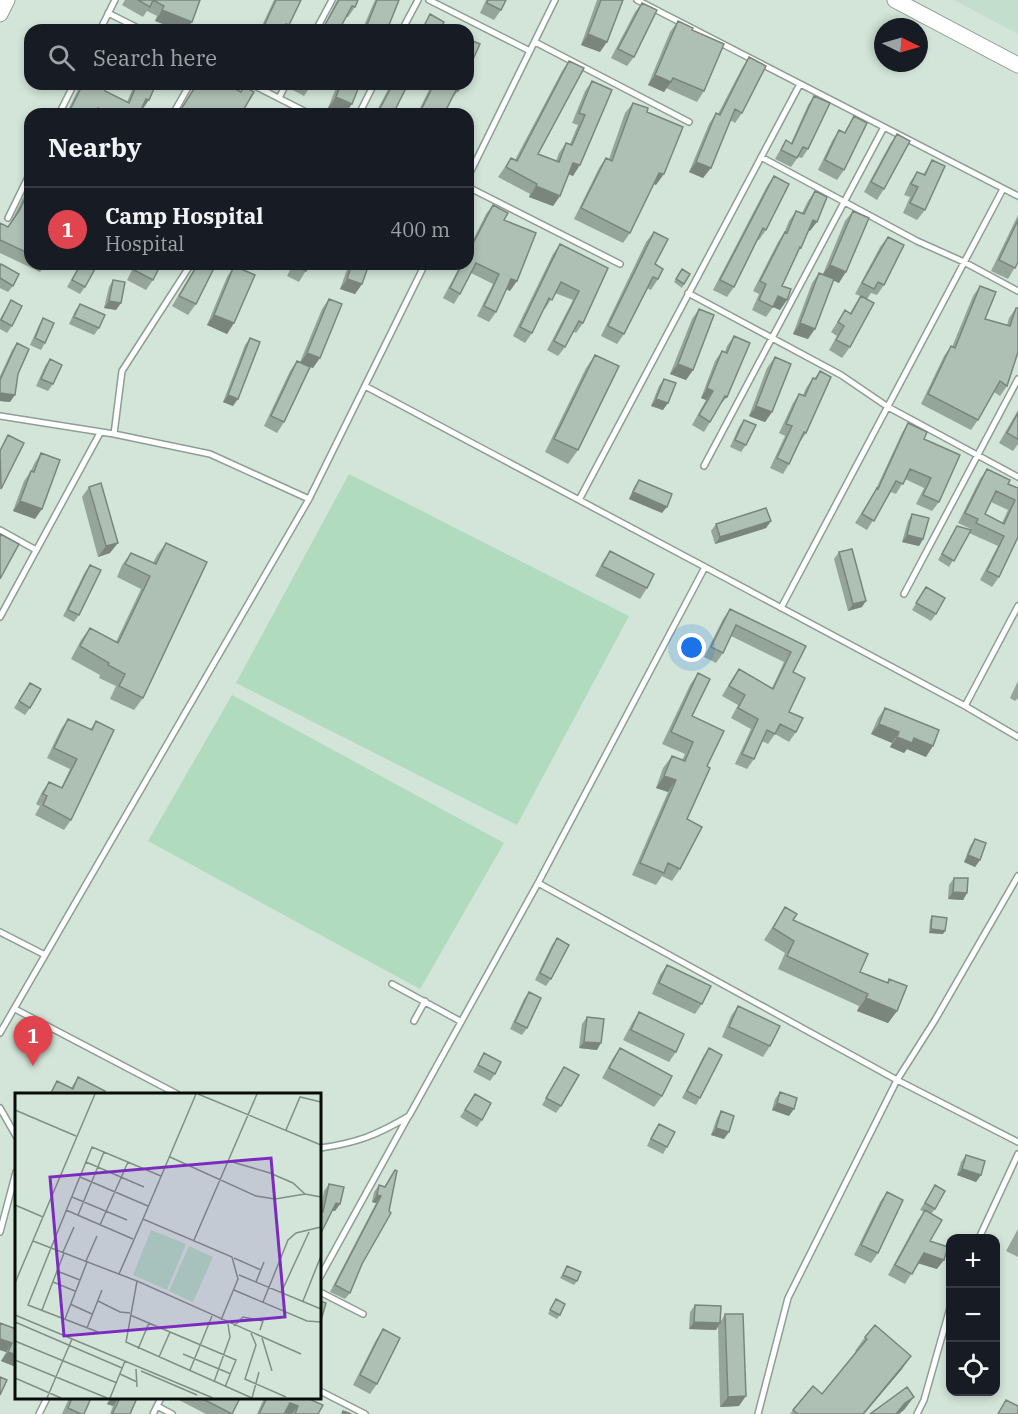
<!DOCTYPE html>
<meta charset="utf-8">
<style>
body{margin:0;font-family:"IBM Plex Serif",serif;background:#242831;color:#f1f3f6}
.controls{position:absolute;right:18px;bottom:18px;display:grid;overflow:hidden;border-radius:12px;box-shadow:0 3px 9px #0003}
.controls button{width:54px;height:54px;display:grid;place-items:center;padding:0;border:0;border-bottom:2px solid #363941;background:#171b24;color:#f1f3f6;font:30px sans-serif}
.compass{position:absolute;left:874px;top:18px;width:54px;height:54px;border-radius:50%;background:#171b24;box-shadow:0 3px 9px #0003;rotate:95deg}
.you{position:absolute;left:692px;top:648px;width:21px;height:21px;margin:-15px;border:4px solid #fff;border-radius:50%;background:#1a73e8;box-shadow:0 0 0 9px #1a73e833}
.badge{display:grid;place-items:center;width:39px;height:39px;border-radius:50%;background:#0b8043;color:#fff;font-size:20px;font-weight:700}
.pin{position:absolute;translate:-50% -50px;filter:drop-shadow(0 2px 3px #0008)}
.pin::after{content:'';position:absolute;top:32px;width:21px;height:18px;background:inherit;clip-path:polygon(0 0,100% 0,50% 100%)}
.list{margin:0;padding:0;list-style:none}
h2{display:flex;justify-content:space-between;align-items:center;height:78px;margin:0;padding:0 24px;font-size:26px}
h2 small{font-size:20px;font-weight:400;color:#9ea1a6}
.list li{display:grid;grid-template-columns:39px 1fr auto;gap:18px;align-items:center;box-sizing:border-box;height:84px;padding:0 24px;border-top:2px solid #363941}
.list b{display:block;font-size:22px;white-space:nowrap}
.list p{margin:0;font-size:20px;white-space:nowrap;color:#9ea1a6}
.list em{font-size:20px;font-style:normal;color:#9ea1a6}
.icon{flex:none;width:33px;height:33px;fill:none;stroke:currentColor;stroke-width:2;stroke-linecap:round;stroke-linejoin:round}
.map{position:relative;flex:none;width:1018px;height:1414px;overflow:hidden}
.search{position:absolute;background:#171b24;box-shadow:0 3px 9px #0003;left:24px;top:24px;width:450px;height:66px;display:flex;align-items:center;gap:15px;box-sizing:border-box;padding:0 21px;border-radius:18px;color:#9ea1a6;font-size:22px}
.panel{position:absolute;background:#171b24;box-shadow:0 3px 9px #0003;left:24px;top:108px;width:450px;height:162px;border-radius:18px}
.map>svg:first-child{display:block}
.built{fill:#c3decc}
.green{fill:#b0dbbe}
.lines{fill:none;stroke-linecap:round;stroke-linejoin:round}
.lane-casing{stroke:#8d9f93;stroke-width:8}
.secondary-casing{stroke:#8d9f93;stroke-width:17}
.lane{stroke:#fff;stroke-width:5}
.secondary{stroke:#fff;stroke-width:15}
.wall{fill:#96a59a;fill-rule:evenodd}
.shaded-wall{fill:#7a867d}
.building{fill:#aec0b3;stroke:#7a867d;stroke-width:1.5;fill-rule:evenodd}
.inset-road{fill:none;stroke:#818f85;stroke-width:1.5}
.view{fill:#7b2cbf;fill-opacity:0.15;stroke:#7b2cbf;stroke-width:3}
.inset-edge{fill:none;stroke:#070e09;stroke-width:3}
</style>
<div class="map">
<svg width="1018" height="1414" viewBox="0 0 1018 1414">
<rect width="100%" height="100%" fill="#d2e5d8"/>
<path class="built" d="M954,0H1018V34Z"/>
<path class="green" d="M349,474L629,616L517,825L236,683Z
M232,695L504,843L420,989L148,841Z"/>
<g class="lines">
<g class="lane-casing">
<path id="lane" d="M429,0L530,51
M637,0L1018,196
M108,13L142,30
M100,30L115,0
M316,30L332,0
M402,30L418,0
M535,42L689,122
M251,84L310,114
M279,98L286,84
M59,114L74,84
M173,114L190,84
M359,114L374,84
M761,157L917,241L964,262L1018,291
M468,177L555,0
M468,187L620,264
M8,218L30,173
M267,264L271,266
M688,293L841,375L888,407L1018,477
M0,416L114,434L210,454L309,499
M114,434L122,371L191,264
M704,466L884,127
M579,500L800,84
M0,530L36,550
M705,567L965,706L1018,737
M904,594L1018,379
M781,608L1003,189
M0,617L100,433
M965,706L1018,606
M538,883L897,1080L1018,1142
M0,932L45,955
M392,984L460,1021
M15,1009L177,1094
M414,1021L425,1001
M0,1033L309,499L425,264
M0,1108L16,1136
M320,1148C357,1143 377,1135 409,1116L538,883L705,567L365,386
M0,1232L16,1172
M979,1238L1018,1154
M320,1277L408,1117
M320,1292L363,1314
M320,1391L365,1414
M157,1406L172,1414
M39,1414L47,1398
M153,1414L161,1398
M758,1414L788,1298L897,1080L935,1020L1018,876
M917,1414L924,1400L950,1308"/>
</g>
<g class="secondary-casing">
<path id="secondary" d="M895,0L1018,65
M0,14L7,0"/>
</g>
<use href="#lane" class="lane"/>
<use href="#secondary" class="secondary"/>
</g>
<path class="wall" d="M125,0H200L186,30H179L155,21L157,16L147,11L143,17L122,5Z
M274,0H301L285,30H260Z
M337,0H358L355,7L348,17H346L339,30H322Z
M375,0H399L387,30H362Z
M486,0H506L501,10L494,20L480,13Z
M597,0H623L600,52L581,45Z
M642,3L634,57L627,66L611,58L635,12Z
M678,21L692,30L704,91L697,102L666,88L664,92L648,85L670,32Z
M749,57L742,113L735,123L730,120L703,178L689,172L709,124L716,113L718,114L742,68Z
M569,61L538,154L556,161L559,153L566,143L570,144L578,125L572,123L585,91L592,81L573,176L569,174L560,196L553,206L529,197L530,194L498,177L511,158L515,160L562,71Z
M81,84H109L105,91L127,102L133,88L128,86L129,84H156L139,114H66Z
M291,84H312L304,96L289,88Z
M332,84H360L345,114L328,108L336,88L331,87Z
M391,84H408L393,114H375Z
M432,84H462L458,91L450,101L444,114H417Z
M814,96L808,149L802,158L798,157L791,167L775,159L786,140L791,143L808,105Z
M633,103L647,112L656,185L654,184L630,233L623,243L574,219L599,168L606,158L609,159L625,113Z
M854,116L844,170L837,180L818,170L832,141L839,130L844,133Z
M897,134L884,189L877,200L864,192L890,144Z
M932,160L925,210L917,220L903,213L910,197L904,195L910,182L917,172L923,175Z
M774,176L766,230L759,240L757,239L734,287L727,297L713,290L767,186Z
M30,184V264H45L40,272L0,253V224L8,227L12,220Z
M815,191L810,231H808L782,286L780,310L773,307L766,317L752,310L759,294L753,291L778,242L784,233L789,221L796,211L802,213L808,201Z
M493,205L504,220L510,291L506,289L496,312L489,322L477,316L493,284L471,273L460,294L454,304L443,298L461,264H468V250L486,214Z
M853,211L839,283L833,280L808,339L793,334L812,283L819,273L823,274L845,221Z
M1018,215V262L1008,279L991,271Z
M654,232L655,264L658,279L651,290L647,288L624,334L617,344L601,336L646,242Z
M888,237L884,285L877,295L871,293L867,299L850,347L842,358L829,350L837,336L831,332L845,310L850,313L860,296L855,294L880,247Z
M560,244L608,268L583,323L576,333L573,331L565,347L558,356L547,350L573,300L555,293L545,309L544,308L532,333L525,343L513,336L553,254Z
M80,264H90L85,287L80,294L67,287Z
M135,264H161L153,280L146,290L127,280Z
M195,264H216L196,304L188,315L172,306L195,267Z
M293,264H310L299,282L287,276Z
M349,264H369L362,284L355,294L340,289Z
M0,266L13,286L8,292L0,288Z
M234,266V323L227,334L207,325L227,277Z
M682,269L690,274L682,288L674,282Z
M113,280L121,303L116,310L104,308L109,287Z
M980,286L985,319L1007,325L1009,318L1016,308L1007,386L1000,396L994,392L978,420L971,430L921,404L944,356L951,346L952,347L973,296Z
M329,299L313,368L310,367L284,422L277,433L264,426L290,371L297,361L300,362L322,309Z
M11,300L12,326L7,333L0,329V319Z
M80,304L99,328L94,335L69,324L75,311Z
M699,309L693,370L686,380L670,374L692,319Z
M43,318L45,343L41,350L30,345L39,325Z
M734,336L727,397L719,406L710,422L704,432L692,425L706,400L701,398L715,361L722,351L725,352L727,346Z
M250,338L233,406L223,402L245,345Z
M17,343L10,402L0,401V376L12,350Z
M595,355L578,450L568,464L545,452L586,368Z
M775,357L772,412L765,422L749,416L767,368Z
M50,359L53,384L48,391L36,386L45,366Z
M820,371L806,433L800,442L789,464L783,474L770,468L785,436L779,433L793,403L799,394L803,395L806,388L813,378L814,379Z
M664,379L663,410L651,406L659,386Z
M1018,410V444L1013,451L999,443Z
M744,420L746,445L741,452L730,447L739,427Z
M908,423L924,439L939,502L932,511L916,504L924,488L905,479L896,494L891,492L867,530L855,523L875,491L902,433Z
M41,453L35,519L13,511L24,481L31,471L34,464Z
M987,469L1008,484L1018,488L999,577L992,587L980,580L998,546L969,533L949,567L938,560L957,526L970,530L971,529L958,523L980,479ZM991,502L1008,510L1002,523L985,514Z
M639,480L662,513L629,499L634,487Z
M89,487L110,553L98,557L82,497Z
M912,514L923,539L919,546L902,542L908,521Z
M771,521L766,528L715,544L711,531L716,524Z
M166,543L143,698L134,710L110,699L116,686L99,678L100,675L71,659L81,640L90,628L116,642L141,589L117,577L122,565L131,553L153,563L157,555Z
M610,551L647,588L640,599L595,576L603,561Z
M839,552L862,607L848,611L834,559Z
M90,565L79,615L74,622L63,616L85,572Z
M926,587L936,614L931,621L912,610Z
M730,609L806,646L793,672L789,712L796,732L789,742L775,734L768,744L762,741L754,759L747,769L735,764L751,729L731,718L738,705L722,696L732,679L739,669L772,688L784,662L731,636L723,653L716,663L704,657L723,619Z
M698,673L692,716L707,766L687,819L680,869L672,881L662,876L656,885L632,875L668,792L656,788L663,768L672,756L682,760L685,754L662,744L690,685Z
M1018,681V698L1015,701L1010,698Z
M30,683V708L25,715L14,708Z
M885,708L926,757L907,749L904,753L890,747L892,743L871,734L878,718Z
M68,719L90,730L96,721L71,820L64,830L35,815L40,806L36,804L42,792L49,782L61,788L70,769L47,758L61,729Z
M975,839L980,860L975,867L964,862L970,846Z
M954,878L967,893L963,900L948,899L949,885Z
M785,907L793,920L860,972L887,983L889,979L897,1011L888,1023L857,1011L859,1006L778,969L785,953L764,940Z
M932,916L943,934L929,933L930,920Z
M557,938L551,979L546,986L535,980L552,945Z
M667,965L702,1004L695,1014L652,994L660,975Z
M529,992L527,1028L522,1035L510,1029L524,999Z
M738,1006L770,1046L763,1057L722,1037L731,1016Z
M639,1012L676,1052L669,1062L623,1040L632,1023Z
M587,1017L597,1050L579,1048L582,1024Z
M620,1048L662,1096L654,1107L602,1078L613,1058Z
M709,1048L700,1098L696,1105L682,1098L704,1055Z
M484,1053L495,1074L490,1081L473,1072Z
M564,1067L561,1106L556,1113L542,1105Z
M78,1077L103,1095H49L57,1081L71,1088Z
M780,1092L789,1116L772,1110L775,1099Z
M475,1094L482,1120L477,1127L460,1117Z
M721,1111L724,1139L711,1135L717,1118Z
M659,1124L667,1147L663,1154L647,1146L654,1131Z
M966,1155L981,1175L976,1182L957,1175L961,1162Z
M395,1170L362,1264L350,1293L345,1299L330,1292L376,1203L372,1202L374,1192L379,1185L385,1187Z
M329,1184L340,1204L335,1211H332L320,1236V1211L324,1191Z
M935,1185V1209L931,1214L930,1241L937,1269L918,1263L905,1284L888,1275L918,1220L924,1212L920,1210Z
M887,1192L878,1253L871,1263L854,1255L880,1202Z
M1018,1229V1257L1006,1251Z
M567,1266L577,1281L574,1285L560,1278Z
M556,1299L560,1315L557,1319L548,1314Z
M695,1305L721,1321L725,1314L739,1406L720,1407L718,1326L716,1330L689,1329L690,1312Z
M0,1323L16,1329V1367L1,1361L6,1352L0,1350Z
M383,1329L377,1384L370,1394L353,1385L376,1340Z
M865,1337L902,1369L864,1414H790L793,1410L822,1394L856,1352L855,1351Z
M69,1398H91L84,1414H62Z
M110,1398H137L130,1414H110L113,1406L107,1404Z
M177,1398H240L232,1414H206L177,1399Z
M264,1398H307L318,1414H287L285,1413L284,1414H257Z"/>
<path class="shaded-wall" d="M162,10L192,22L186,30H179L155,21Z
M588,34L607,42L600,52L581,45Z
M655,75L671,82L664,92L648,85Z
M129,84H135L133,88L128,86Z
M332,84H339L336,88L331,87Z
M336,97L352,104L345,114L328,108Z
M146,99L149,100L142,110L139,109Z
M696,162L711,168L703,178L689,172Z
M573,163L580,165L573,176L566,173Z
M659,173L664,174L656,185L652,183Z
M536,186L560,196L553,206L529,197Z
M813,220L817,222L810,231L806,230Z
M830,265L846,272L839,283L822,275Z
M347,279L362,284L355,294L340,289Z
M511,279L517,281L510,291L505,288Z
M778,296L787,300L780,310L771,306Z
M109,301L121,303L116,310L104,308Z
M214,315L234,323L227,334L207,325Z
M800,323L815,329L808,339L793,334Z
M307,353L320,358L313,368L300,363Z
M678,364L693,370L686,380L670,374Z
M707,388L713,391L706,400L701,398Z
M0,393L15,395L10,402L0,401Z
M228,395L238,399L233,406L223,402Z
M656,399L668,403L663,410L651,406Z
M756,406L772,412L765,422L749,416Z
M633,492L667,507L662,513L629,499Z
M20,501L42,509L35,519L13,511Z
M771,521L766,528L715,544L720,537Z
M907,535L923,539L919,546L902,542Z
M118,543L110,553L98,557L106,546Z
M866,601L862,607L848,611L853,604Z
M879,724L899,732L892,743L871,734Z
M897,737L914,738L933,746L926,757L907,749L904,753L890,747Z
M664,776L676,780L668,792L656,788Z
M968,855L980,860L975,867L964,862Z
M953,892L967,893L963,900L948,899Z
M931,929L945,931L943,934L929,933Z
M866,998L897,1011L888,1023L857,1011Z
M584,1042L601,1043L597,1050L579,1048Z
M777,1103L794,1109L789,1116L772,1110Z
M716,1128L729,1132L724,1139L711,1135Z
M962,1169L981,1175L976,1182L957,1175Z
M377,1195L381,1196L376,1203L372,1202Z
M336,1203L340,1204L335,1211L331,1210Z
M924,1253L944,1260L937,1269L917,1263Z
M694,1322L720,1323L716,1330L689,1329Z
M0,1339L12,1343L6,1352L0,1350Z
M8,1352L16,1355V1367L1,1361Z
M911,1356L902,1369L864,1414H863Z
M746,1396L739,1406L720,1407L728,1397Z
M914,1397L904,1410L899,1414H896L905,1403Z
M111,1398H119L113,1406L107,1404Z
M290,1403L298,1406L292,1414H287L284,1413Z"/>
<path class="building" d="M138,0H200L192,22L162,10L164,6L153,0L150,7Z
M276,0H301L289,25L286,24L283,30H262Z
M339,0H358L355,7L352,6L339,30H322Z
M377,0H399L387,30H365Z
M488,0H506L501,10L487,3Z
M601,0H623L607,42L588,34Z
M642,3L657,10L634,57L618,49Z
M430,14L444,22L440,30H422Z
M678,21L693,28L692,30L724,44L704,91L673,78L671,82L655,75Z
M468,39L480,44L468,70Z
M749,57L766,66L742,113L735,109L711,168L696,162L716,113L720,115Z
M569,61L584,68L538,154L559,162L566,143L572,145L585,115L579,113L592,81L612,90L580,165L573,163L560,196L536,186L537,184L506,167L511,158L517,161Z
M83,84H109L105,91L129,103L137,84H156L149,100L146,99L139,114H110L98,108L95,114H68Z
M197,84H226L241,92L244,86L254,92L241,114H178Z
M341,84H360L352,104L336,97Z
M393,84H408L393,114H377Z
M434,84H462L458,91L456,90L444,114H419Z
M814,96L830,103L808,149L803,147L797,158L781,150L786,140L792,144Z
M633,103L648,108L647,112L683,127L664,174L659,173L630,233L581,208L606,158L612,161Z
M276,110L284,114H274Z
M854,116L867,123L844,170L825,160L839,130L845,133Z
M897,134L910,141L884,189L871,182Z
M932,160L945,166L925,210L910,203L918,187L911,184L917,172L925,175Z
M774,176L789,184L766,230L763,228L734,287L720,280Z
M30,188V254L0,240V223L8,227L19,211Z
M815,191L827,197L817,222L813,220L801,248L800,247L782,286L791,289L787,300L778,296L773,307L759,300L766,284L760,281L785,232L787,233L796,211L804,214Z
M493,205L508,213L504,220L536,233L517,281L511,279L496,312L484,306L499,274L476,263L460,294L450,288L462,264H468V253Z
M853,211L869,218L846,272L830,265Z
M1018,220V262L1015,268L999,260Z
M654,232L668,239L655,264L663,269L658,279L653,277L624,334L608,326Z
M888,237L904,245L884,285L878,282L874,289L862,283Z
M560,244L608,268L583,323L579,321L565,347L554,341L579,291L561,282L552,300L549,298L532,333L520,327Z
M1,264L19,274L13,286L0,278V266Z
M81,264H90L96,267L85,287L72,280Z
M137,264H161L153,280L134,270Z
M198,264H216L196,304L179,296Z
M296,264H310L306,271L295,266Z
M352,264H369L362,284L347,279Z
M234,266L255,275L234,323L214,315Z
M682,269L690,274L684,284L676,279Z
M819,273L834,279L815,329L800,323Z
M113,280L125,282L121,303L109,301Z
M980,286L996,292L985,319L1010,326L1016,308H1018V352L1007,386L1000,381L978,420L928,394L951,346L955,348Z
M861,296L874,303L850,347L836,340L844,326L838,322L845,310L851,314Z
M329,299L342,304L320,358L307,353Z
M11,300L22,306L12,326L1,320Z
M80,304L105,315L99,328L74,317Z
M699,309L714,315L693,370L678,364Z
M43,318L54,323L45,343L35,338Z
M734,336L750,343L727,397L725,396L710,422L699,415L713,391L707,388L722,351L727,353Z
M250,338L260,342L238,399L228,395Z
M17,343L29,349L18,374L15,395L0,393V380Z
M595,355L619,366L578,450L554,439Z
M775,357L791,364L772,412L756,406Z
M50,359L62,365L53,384L41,379Z
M297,361L310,367L284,422L271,416Z
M820,371L831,377L806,433L804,432L789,464L777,458L792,426L786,424L799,394L805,396L813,378L816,379Z
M664,379L676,383L668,403L656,399Z
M1018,413V439L1007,433Z
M744,420L756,425L746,445L735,440Z
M908,423L927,432L924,439L960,455L939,502L923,495L931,478L910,469L903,484L896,481L874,521L862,514L877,488L878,489Z
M8,435L24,443L1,489L0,451Z
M41,453L60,460L42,509L20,501L31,471L34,472Z
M987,469L1010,480L1008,484L1018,488V537L999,577L987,571L1004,536L976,523L978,519L965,513ZM996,491L1015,500L1004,524L985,514Z
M639,480L672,494L667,507L633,492Z
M101,483L118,543L106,546L89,487Z
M766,508L771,521L720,537L716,524Z
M912,514L929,518L923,539L907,535Z
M957,526L971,530L954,561L942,554Z
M0,534L19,544L0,579Z
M166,543L207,562L143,698L119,686L125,674L108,665L109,663L80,646L90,628L118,643L150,576L125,564L131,553L156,564Z
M852,549L866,601L853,604L839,552Z
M610,551L654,574L647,588L602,566Z
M90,565L101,570L79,615L68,610Z
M926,587L945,598L936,614L916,603Z
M730,609L806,646L793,672L805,678L789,712L803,718L796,732L780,724L775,734L767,730L754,759L742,754L758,719L738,708L745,695L729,686L739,669L773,689L791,652L736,625L723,653L711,647Z
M698,673L710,679L692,716L724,731L707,766L710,768L687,819L702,827L680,869L668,863L664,873L640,863L676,780L664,776L672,756L685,761L693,742L671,732Z
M30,683L41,689L30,708L19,701Z
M885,708L939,730L933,746L914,738L912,743L897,737L899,732L879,724Z
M68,719L92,730L96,721L114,730L71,820L43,805L47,796L43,794L49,782L62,788L77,759L54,748Z
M975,839L986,843L980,860L968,855Z
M954,878H968L967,893L953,892Z
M785,907L797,914L793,920L868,954L860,972L888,983L889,979L907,986L897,1011L866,998L868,994L787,956L794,941L773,928Z
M932,916L947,918L945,931L931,929Z
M557,938L569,945L551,979L540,973Z
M667,965L711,986L702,1004L659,983Z
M529,992L541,998L527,1028L515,1022Z
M738,1006L780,1026L770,1046L729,1027Z
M639,1012L684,1034L676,1052L631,1030Z
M587,1017L604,1019L601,1043L584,1042Z
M620,1048L672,1076L662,1096L609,1068Z
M709,1048L722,1055L700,1098L687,1091Z
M484,1053L501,1062L495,1074L478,1065Z
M564,1067L579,1075L561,1106L546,1098Z
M78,1077L105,1091L103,1095H50L57,1081L73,1089Z
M780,1092L797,1098L794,1109L777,1103Z
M475,1094L491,1103L482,1120L465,1110Z
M721,1111L734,1116L729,1132L716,1128Z
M659,1124L675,1132L667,1147L651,1139Z
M966,1155L985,1161L981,1175L962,1169Z
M395,1170L397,1171L389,1211L391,1213L362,1264L350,1293L335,1285L381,1196L377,1195L379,1185L385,1187Z
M329,1184L344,1187L340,1204L336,1203L320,1235V1211L323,1212Z
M935,1185L945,1191L935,1209L925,1203Z
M887,1192L903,1200L878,1253L861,1245Z
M925,1210L942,1220L930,1241L948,1247L944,1260L924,1253L912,1274L895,1265Z
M567,1266L581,1272L577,1281L563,1275Z
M556,1299L565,1304L560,1315L550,1310Z
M320,1301L326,1303L320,1324Z
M695,1305L721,1306L720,1323L694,1322Z
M725,1314H743L746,1396L728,1397Z
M0,1323L16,1329V1355L8,1352L12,1343L0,1339Z
M875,1325L911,1356L863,1414H798L793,1410L813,1386L822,1394L867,1339L865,1337Z
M383,1329L400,1338L377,1384L360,1375Z
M0,1377L7,1380L0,1395Z
M907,1387L914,1397L905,1403L896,1414H870Z
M72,1398H91L84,1414H81L68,1408Z
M120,1398H137L130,1414H112Z
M201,1398H240L232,1414Z
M267,1398H307L323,1405L318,1414H295L298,1406L290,1403L284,1414H259Z
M1006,1400L1018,1406V1414H998Z
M343,1411L351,1414H342Z"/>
<g transform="translate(15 1093)">
<rect width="306" height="306" fill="#d2e5d8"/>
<path d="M136,137L171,151L152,197L118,182ZM174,153L198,164L178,209L154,198Z" fill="#b0dbbe"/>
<path class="inset-road" d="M183,1L306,52M0,17L61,43M271,37L285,4L306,9M155,64L241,103L260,106L290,101M214,68L255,80L278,90L290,101L306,104M71,69L129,94M65,84L133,113M57,104L112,127M0,112L28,124M51,117L118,146M63,122L89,59M128,126L181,1M85,132L113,69M179,147L242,1M18,148L122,188L286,261M48,159L59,134M219,165L246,177M71,168L82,143M42,178L65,187M104,181L128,126L217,164L223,186L206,227M224,182L306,216M122,188L111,249L237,305M38,189L60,198M241,189L249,169M0,190L80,1M219,197L292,228L306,229M266,200L294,139M83,208L105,219L115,220M288,208L306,163M248,209L273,147L281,140L306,134M55,211L77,221M27,217L49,160M0,222L198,305M115,222L221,267L210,294M50,226L72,169M0,229L107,275M219,233L228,224L248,228L245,237M72,235L87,197M83,239L13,212L36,155L77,54L146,83M236,240L241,252L230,286L271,304M247,245L257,278M0,248L102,290M123,256L134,230M168,261L216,281M144,264L155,239M0,267L92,305M121,276L122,294M175,277L197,223M126,278L182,302M105,281L122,289M0,285L46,305M199,289L215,244L213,231M32,305L57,246M95,305L110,268M237,305L244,279"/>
<path class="view" d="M256,65L270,224L49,243L35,84Z"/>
<rect width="306" height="306" class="inset-edge"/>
</g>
</svg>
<div class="controls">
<button>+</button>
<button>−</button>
<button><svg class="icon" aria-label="locate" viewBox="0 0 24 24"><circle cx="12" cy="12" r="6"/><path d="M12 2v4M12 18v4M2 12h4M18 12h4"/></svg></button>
</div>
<svg class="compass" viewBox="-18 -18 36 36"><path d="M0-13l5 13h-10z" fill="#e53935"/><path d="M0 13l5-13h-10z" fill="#9ea1a6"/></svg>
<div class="you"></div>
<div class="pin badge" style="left:33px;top:1066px;background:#e0444e">1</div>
<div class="search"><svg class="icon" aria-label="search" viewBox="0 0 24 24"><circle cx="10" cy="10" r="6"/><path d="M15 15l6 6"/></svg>Search here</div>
<section class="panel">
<h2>Nearby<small></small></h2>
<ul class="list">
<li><span class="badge" style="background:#e0444e">1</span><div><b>Camp Hospital</b><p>Hospital</p></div><em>400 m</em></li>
</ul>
</section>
</div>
